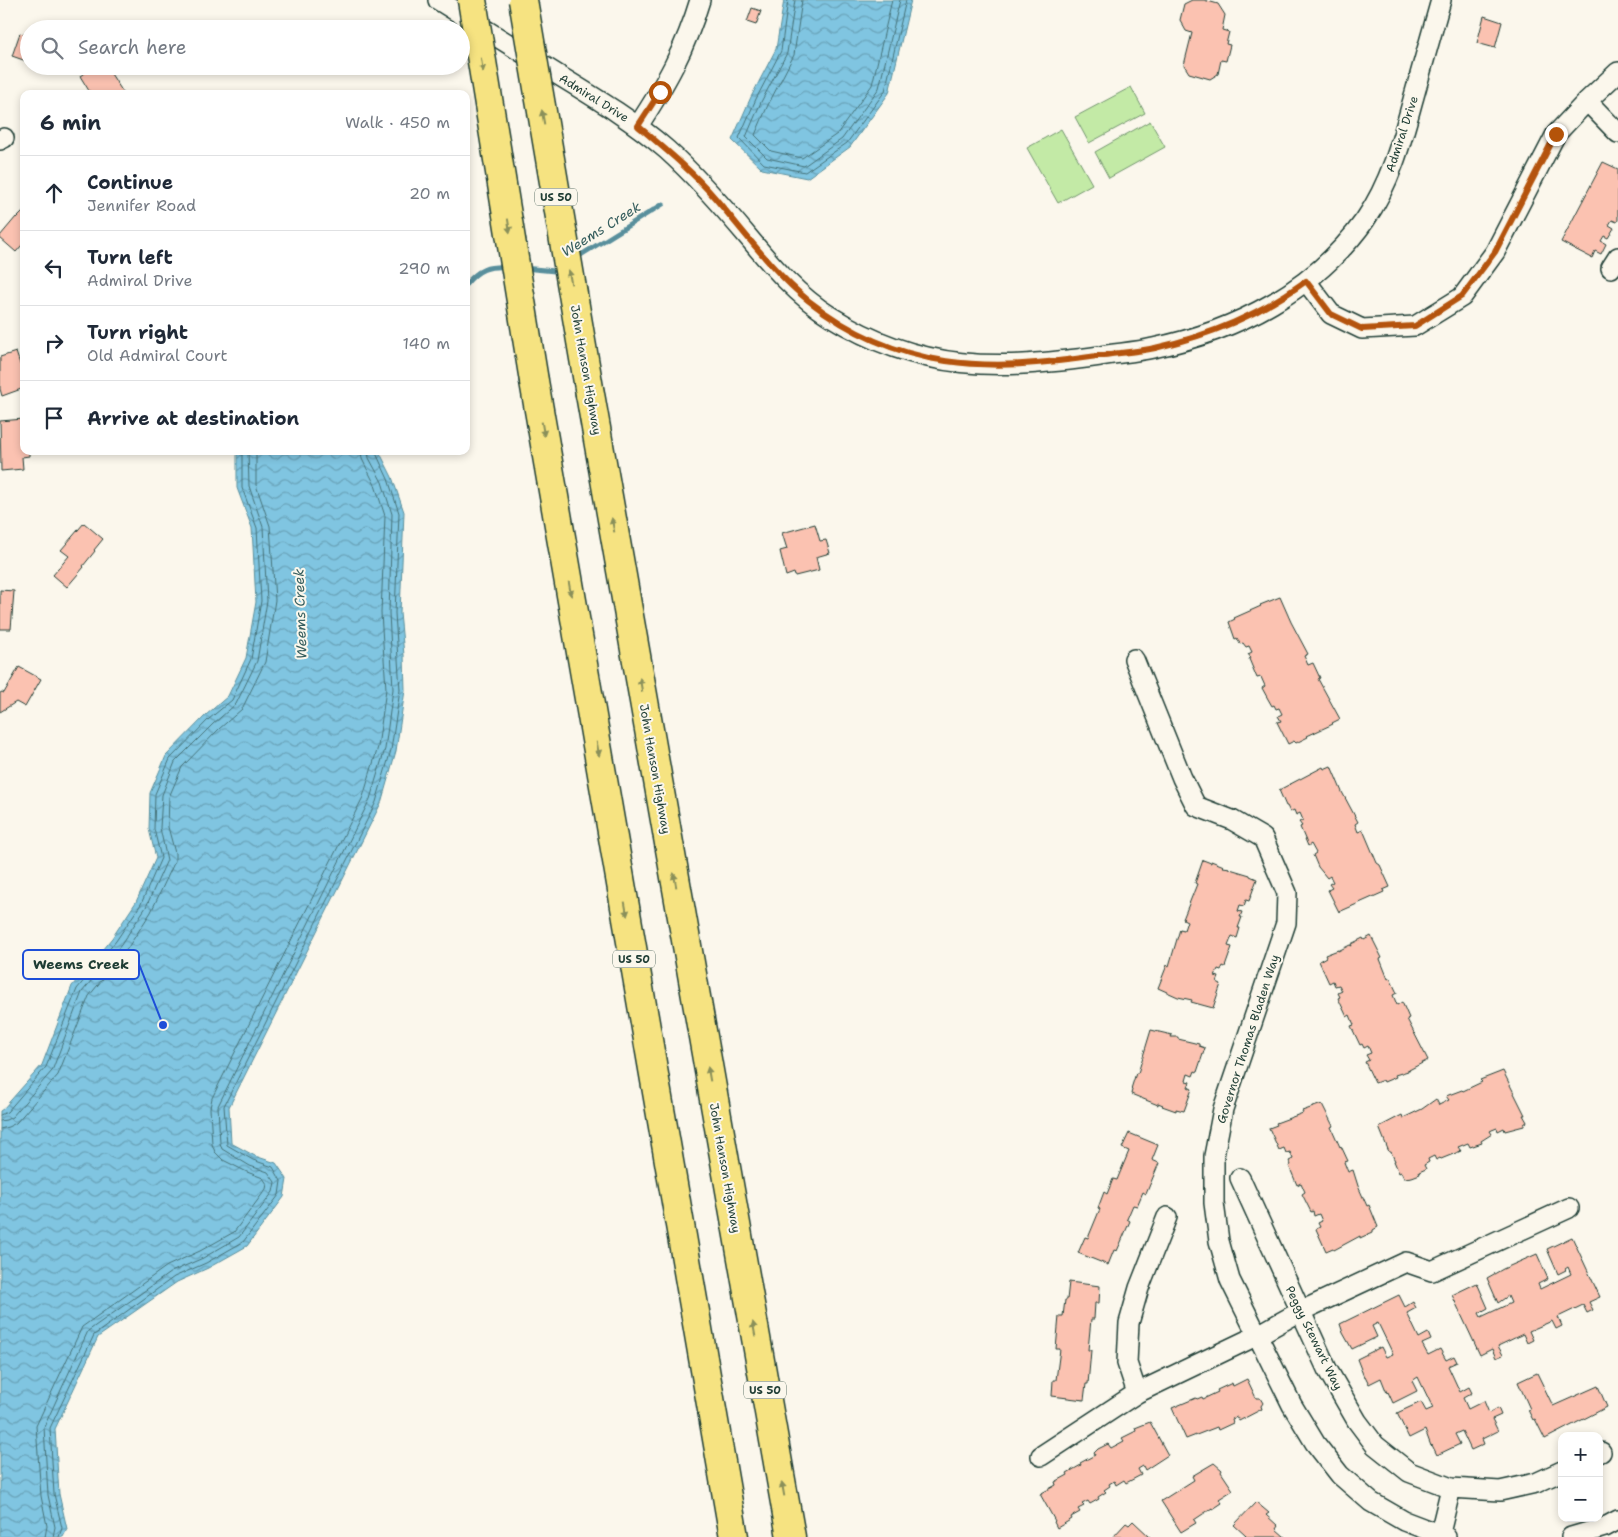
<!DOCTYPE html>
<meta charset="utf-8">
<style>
body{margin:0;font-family:"Shantell Sans",sans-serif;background:#f6f6f7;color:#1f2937}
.controls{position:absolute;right:15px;bottom:15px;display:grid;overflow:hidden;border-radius:10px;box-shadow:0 2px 8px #0003}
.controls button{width:45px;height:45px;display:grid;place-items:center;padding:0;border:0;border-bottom:1px solid #e0e1e3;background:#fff;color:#1f2937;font:25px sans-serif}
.stop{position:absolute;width:15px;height:15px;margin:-11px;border:4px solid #b45309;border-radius:50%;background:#fff}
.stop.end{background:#b45309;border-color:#fff;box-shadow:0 1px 5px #0008}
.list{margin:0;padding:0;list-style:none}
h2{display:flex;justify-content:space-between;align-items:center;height:65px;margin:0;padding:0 20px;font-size:21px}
h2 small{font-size:16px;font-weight:400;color:#747a83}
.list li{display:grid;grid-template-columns:32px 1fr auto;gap:15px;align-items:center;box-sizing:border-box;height:75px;padding:0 20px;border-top:1px solid #e0e1e3}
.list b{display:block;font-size:19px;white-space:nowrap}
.list p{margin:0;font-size:16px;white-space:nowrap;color:#747a83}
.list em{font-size:16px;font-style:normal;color:#747a83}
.icon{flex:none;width:28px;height:28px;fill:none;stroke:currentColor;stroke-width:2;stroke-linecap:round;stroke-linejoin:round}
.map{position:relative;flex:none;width:1618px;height:1537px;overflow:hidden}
.search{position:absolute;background:#fff;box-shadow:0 2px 8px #0003;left:20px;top:20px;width:450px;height:55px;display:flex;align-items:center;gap:12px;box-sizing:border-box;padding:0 18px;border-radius:28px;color:#747a83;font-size:19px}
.panel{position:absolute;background:#fff;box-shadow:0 2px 8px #0003;left:20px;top:90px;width:450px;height:365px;border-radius:10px}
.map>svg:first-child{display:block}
.pitch{fill:#c3eaa6;stroke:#71946d}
.water{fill:url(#water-waves);stroke:#598f9c}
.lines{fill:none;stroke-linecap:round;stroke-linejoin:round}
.shore{stroke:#467379;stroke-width:1}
.stream{stroke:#598f9c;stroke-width:5}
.building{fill:#fbc2b1;stroke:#1f3d34}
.minor-casing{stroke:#1f3d34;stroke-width:22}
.highway-casing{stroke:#1f3d34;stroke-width:31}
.minor{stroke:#fbf7ec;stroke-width:19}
.highway{stroke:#f6e381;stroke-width:28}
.highway-bridge-casing{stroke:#1f3d34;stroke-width:31;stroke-linecap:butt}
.highway-bridge{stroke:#f6e381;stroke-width:28}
.oneway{fill:#8a905a}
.route{stroke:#b45309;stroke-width:6}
.labels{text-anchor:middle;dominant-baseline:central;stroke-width:4;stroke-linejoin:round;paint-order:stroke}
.shield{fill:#fbf7ec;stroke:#61756b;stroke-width:1}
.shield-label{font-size:11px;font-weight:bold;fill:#1f3d34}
.street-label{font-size:12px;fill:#1f3d34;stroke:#fbf7ec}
.water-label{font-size:14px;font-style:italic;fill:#375f5f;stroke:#fbf7ec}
.leader{fill:none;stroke:#1d4ed8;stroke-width:2}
.callout-dot{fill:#1d4ed8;stroke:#fbf7ec;stroke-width:2}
.callout{fill:#fbf7ec;stroke:#1d4ed8;stroke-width:2}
.callout-label{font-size:14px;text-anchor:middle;font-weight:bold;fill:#1f3d34}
</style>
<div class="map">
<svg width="1618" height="1537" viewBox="0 0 1618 1537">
<defs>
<pattern id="water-waves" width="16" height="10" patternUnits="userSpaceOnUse" patternTransform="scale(1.25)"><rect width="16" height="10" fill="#80c5e1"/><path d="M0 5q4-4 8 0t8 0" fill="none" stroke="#68a1b7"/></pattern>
</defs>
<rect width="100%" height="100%" fill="#fbf7ec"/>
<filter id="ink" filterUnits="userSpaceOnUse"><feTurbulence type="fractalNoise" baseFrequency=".02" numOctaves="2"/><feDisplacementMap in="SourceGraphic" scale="10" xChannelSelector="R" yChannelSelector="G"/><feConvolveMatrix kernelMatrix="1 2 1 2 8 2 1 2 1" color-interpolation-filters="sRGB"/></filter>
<g filter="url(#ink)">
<path class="pitch" d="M1131,87L1145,113L1089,143L1075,117Z
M1150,121L1165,147L1109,178L1095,152Z
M1061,129L1092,184L1058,203L1027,148Z"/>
<path class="water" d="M784,0H911L889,93L850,147L807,178L762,169L732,140L751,97L776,49Z
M237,451H379L392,477L404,512L400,613L404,655L405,690L396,751L381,803L229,1107L231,1143L255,1156L276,1163L287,1179L284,1197L247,1246L208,1268L177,1282L98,1337L55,1429L59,1494L67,1529L63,1537H0V1111L3,1109L42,1065L72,986L112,938L136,902L156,858L149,829L150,793L166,756L206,715L228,696L246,658L256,602L252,528L237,488Z"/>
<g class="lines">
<path class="shore" d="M788,0L781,51L756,99L739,138L764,164L805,172L847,143L885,91L906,0
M795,0L787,53L761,102L746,137L767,158L804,166L842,139L879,88L900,0
M802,0L794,55L768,105L755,135L771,151L802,158L837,134L872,85L892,0
M0,1115L7,1112L46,1067L77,989L116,941L141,904L161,858L154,829L155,794L170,759L209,719L232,700L251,659L261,601L257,528L242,488V451
M0,1121L6,1120L12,1117L52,1071L82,992L121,945L146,907L167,860L160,828L162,795L175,762L213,724L236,704L257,661L267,601L263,527L249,486L248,451
M0,1129L8,1127L16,1123L58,1075L89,996L127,949L151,912L175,861V853L168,827L169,797L182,767L219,729L242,709L265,662L275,600L270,526L256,485V451
M45,1537L47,1526L41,1496L36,1426L82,1327L167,1266L200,1251L234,1232L266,1189L267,1184L263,1178L247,1172L223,1160L215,1152L212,1144L210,1108L212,1098L363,797L378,747L386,689L381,613L385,516L375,485L362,459L361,451
M53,1537L55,1527L48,1495L44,1427L88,1331L171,1272L203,1258L239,1237L273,1192L275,1182L268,1172L250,1166L222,1149L220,1143L218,1106L370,799L385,749L393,689L389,613L392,514L382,482L369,458L368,451
M59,1537L62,1528L54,1494L50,1428L94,1335L174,1277L206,1263L243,1242L279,1195L281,1181L273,1167L253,1160L227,1145L224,1106L376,802L391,750L400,690L395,613L399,513L388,479L375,451"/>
<path class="stream" d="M576,258L663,204
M523,268L555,271L561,267
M466,284C479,269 487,266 507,267"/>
</g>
<path class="building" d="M1192,0H1204L1218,4L1225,15L1222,30L1229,32L1226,44L1230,45L1226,61L1221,60L1218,74L1210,79L1189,73L1184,65L1192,33L1186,31L1180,20L1184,4Z
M752,8L761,11L756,25L747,22Z
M1484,16L1502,22L1495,48L1477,43Z
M20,33L29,36V62L12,56Z
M95,66H106L124,94H91L80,76Z
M1603,162L1618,169V220L1617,222L1612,220L1609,225L1614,228L1608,238L1604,236L1601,241L1606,244L1601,254L1595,251L1592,258L1561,242Z
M24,211V245H22L16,252L0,238V236L16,217L17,218Z
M16,352L24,376V388L2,396L0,389V357Z
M24,419V451H29V456L22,457L23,469L1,471L0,421Z
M84,523L103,539L94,550L95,551L83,566L84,567L67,587L53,575L69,556L61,550Z
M815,524L820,541L826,540L830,553L816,557L819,570L795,576L794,573L786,576L780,551L787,549L782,533Z
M0,590L14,591L11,629H0Z
M1280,597L1291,622L1308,654L1304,656L1308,665L1313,663L1320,678L1318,679L1340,719L1332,723L1333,724L1307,736L1308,737L1296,743L1294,741L1288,744L1277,722L1281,721L1278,716L1282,714L1279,708L1276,709L1274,705L1272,706L1268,699L1262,688L1265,686L1261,677L1257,678L1249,659L1251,658L1248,654L1252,652L1249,646L1246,647L1243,643L1240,644L1237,638L1235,639L1229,622L1235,619L1234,618L1261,606L1260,605Z
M19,667L41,679L25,707L16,702L0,712V693L2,692L4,693Z
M1331,766L1342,792L1358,822L1355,824L1358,832L1363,830L1377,863L1380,865L1390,887L1383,890L1384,892L1339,912L1328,890L1332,888L1329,884L1333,882L1330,876L1327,878L1318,867L1313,855L1316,853L1311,844L1308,846L1300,827L1302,826L1299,822L1303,820L1300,813L1296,815L1294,810L1290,812L1287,806H1286L1279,790L1323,767L1324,769Z
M1203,860L1211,863V861L1224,866L1223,867L1230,868V869L1250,875V876L1257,879L1249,901L1246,900L1244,906L1240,905L1238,911L1242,912L1240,917H1242L1238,928H1240L1237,938L1232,936L1228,946L1232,947L1225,967L1223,966L1221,970L1218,969L1215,976L1219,977L1217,982L1221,984L1213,1008L1191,1002L1192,1000L1178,997L1158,988L1167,965L1169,966L1180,929L1184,930L1187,921L1183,919L1197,884L1195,883Z
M1371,936L1382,958L1380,959L1388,979L1390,978L1397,993L1393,995L1397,1005L1402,1002L1409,1018L1407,1019L1428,1060L1409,1070L1408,1069V1071L1395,1075L1396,1077L1384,1082L1383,1080L1375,1083L1365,1062L1369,1060L1366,1055L1371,1053L1368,1046L1364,1048L1362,1044L1360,1045L1351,1026L1354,1025L1350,1015L1347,1017L1338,998L1340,997L1338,993L1342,991L1339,985L1335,986L1333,981L1329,983L1319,961L1326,957L1325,955L1338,950V951L1350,945L1352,946L1351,944L1363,938L1364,940Z
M1151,1030L1172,1035L1171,1037H1178V1039L1199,1044V1046L1205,1048L1197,1072L1195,1071L1193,1076L1188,1074L1186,1081L1190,1082L1188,1087L1192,1089L1184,1111L1176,1109V1111L1162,1106L1163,1105L1158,1103V1105L1131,1094L1132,1090L1131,1089L1136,1073H1138Z
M1503,1071L1525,1115H1523L1527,1122L1524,1124V1126L1505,1131L1504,1128L1498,1131L1497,1128L1492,1130L1490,1131L1492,1134L1481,1141L1482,1143L1470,1147L1468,1143L1458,1147L1461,1151L1441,1159L1440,1158L1436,1160L1434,1156L1428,1159L1429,1162L1424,1165L1426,1169L1419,1172L1420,1174L1412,1177L1404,1178L1401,1172L1399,1173L1394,1161H1395L1391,1152H1389L1379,1127L1402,1115L1403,1118L1422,1109L1436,1099L1439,1105L1449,1100L1446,1096L1462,1090L1463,1091L1482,1082L1480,1080Z
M1322,1104L1333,1126L1331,1127L1340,1147L1341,1146L1348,1161L1344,1162L1348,1172L1353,1170L1358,1186L1367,1206L1369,1205L1378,1227L1373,1230V1232L1360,1238V1236L1334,1250L1333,1248L1326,1251L1316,1229L1320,1227L1318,1223L1322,1221L1319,1214L1314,1216L1313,1211L1311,1212L1302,1194L1305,1192L1301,1183L1297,1185L1289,1166L1291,1165L1289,1161L1293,1159L1290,1152L1286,1153L1284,1148L1279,1150L1269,1128L1277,1125L1276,1123L1303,1113L1302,1111Z
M1129,1133L1158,1145L1152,1160L1159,1163L1146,1194L1143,1192L1137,1206L1133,1205L1127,1219L1130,1221L1121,1242L1117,1251L1114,1250L1108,1265L1078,1253L1085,1237L1088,1238L1100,1209L1098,1208L1104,1192L1107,1194L1113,1179L1117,1180L1119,1175L1129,1151L1122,1148Z
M1572,1237L1600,1297L1589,1302L1593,1310L1587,1313L1583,1305L1558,1317L1562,1326L1556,1329L1552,1321L1529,1331L1533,1340L1527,1343L1523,1334L1498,1346L1503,1355L1496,1358L1492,1349L1480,1355L1452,1295L1477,1283L1488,1308L1479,1313L1481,1317L1511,1303L1508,1296L1498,1303L1487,1278L1503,1269L1537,1254L1548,1279L1538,1284L1540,1289L1571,1274L1568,1267L1565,1269L1566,1270L1558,1274L1547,1249Z
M1069,1282L1100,1286L1099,1303H1095L1094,1319H1091L1088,1350H1091L1090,1362L1088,1384H1086L1084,1400L1052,1396L1053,1380H1056L1060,1349H1056L1059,1316H1063L1065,1300H1067Z
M1399,1295L1405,1307L1413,1302L1416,1308L1407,1313L1419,1338L1428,1333L1431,1340L1422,1344L1428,1355L1440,1349L1446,1360L1454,1356L1457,1362L1448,1366L1460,1392L1469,1387L1472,1393L1463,1398L1468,1409L1484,1401L1489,1413L1498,1408L1501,1415L1492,1419L1498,1431L1482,1439L1484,1444L1471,1450L1462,1431L1455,1434L1460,1444L1437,1455L1432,1445L1431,1446L1425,1430L1409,1438L1397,1413L1421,1402L1426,1411L1433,1408L1418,1377L1412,1381L1417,1391L1393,1403L1388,1392L1387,1393L1381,1378L1369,1384L1365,1376L1364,1377L1357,1359L1381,1347L1386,1357L1393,1354L1378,1323L1372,1326L1377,1337L1352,1349L1343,1333L1340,1324Z
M1537,1373L1553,1406L1598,1386L1607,1407L1545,1439L1535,1419L1533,1420L1528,1410L1530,1409L1518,1382Z
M1247,1379L1256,1398H1260L1263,1403L1261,1406L1262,1409L1239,1421L1237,1417L1232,1419L1233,1423L1218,1430L1217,1427L1186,1439L1172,1408L1196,1398L1197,1399L1202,1397L1203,1399L1218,1392L1217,1390L1230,1384L1232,1383L1233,1386Z
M1150,1422L1168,1455L1145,1470L1143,1466L1138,1469L1141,1475L1126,1483L1124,1480L1116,1485L1114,1481L1109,1484L1110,1486L1104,1490L1106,1492L1098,1497L1099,1499L1090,1504L1088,1501L1082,1504L1084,1506L1078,1509L1080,1512L1071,1517L1072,1519L1057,1528L1054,1522L1055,1521L1040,1494L1056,1485L1055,1482L1068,1475L1067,1473L1081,1465L1080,1463L1095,1455L1094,1453L1098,1449L1108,1444L1111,1448L1124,1441L1122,1438L1136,1431L1135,1428Z
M1214,1463L1222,1470L1221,1472L1233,1490L1219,1499L1222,1503L1213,1509L1212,1508L1194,1520L1196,1523L1181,1532L1161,1501L1194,1480L1192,1476Z
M1256,1502L1269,1513L1266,1515L1278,1526L1276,1529L1285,1537H1245L1246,1536L1234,1525Z
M1133,1521L1150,1537H1113L1126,1523L1129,1525Z"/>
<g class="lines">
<g class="minor-casing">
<path id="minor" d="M438,0C480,26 521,52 563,78C599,100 635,122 667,150C697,177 723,207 749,238C773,267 798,296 830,316C921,373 999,370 1100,356C1118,353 1136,352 1153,348C1237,331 1315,290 1365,220C1391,182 1402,140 1414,96C1423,64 1432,32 1441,0
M1587,101L1618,133
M638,126C666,83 685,50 700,0
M0,140L4,138
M1611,268L1618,257
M1306,281L1331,314L1362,329L1415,326L1462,297L1495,252L1556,134L1587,101L1618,72
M1134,659L1182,778L1196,806L1232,820L1263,838L1287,893L1286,923L1223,1109L1214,1156V1203L1219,1241L1230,1280L1292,1405L1315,1443L1340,1475L1371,1502L1404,1521L1446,1537
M1240,1178L1327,1369L1357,1421L1375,1445L1409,1472L1451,1488L1500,1491L1536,1483L1562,1471
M1137,1393L1127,1363L1129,1323L1139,1288L1167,1217
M1599,1453L1601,1452
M1041,1456L1137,1393L1258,1335L1301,1311L1406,1262L1432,1271L1569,1208
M1439,1537L1451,1488
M1571,1537L1605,1527L1618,1520"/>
</g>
<g class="highway-casing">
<path id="highway" d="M534,381L734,1537
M590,394L791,1537"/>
</g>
<use href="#minor" class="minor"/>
<use href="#highway" class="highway"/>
<g class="highway-bridge-casing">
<path id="highway-bridge" d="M472,0L534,381
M523,0L590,394"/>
</g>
<use href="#highway-bridge" class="highway-bridge"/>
</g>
<defs><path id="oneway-solid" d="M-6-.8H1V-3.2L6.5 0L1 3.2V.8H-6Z" transform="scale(1.25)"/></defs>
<g class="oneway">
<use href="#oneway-solid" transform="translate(482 65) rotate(81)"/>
<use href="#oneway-solid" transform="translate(543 117) rotate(-100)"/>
<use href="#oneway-solid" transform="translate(509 226) rotate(81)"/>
<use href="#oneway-solid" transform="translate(570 277) rotate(-100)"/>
<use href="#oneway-solid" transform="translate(543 429) rotate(80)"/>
<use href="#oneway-solid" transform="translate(613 525) rotate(-100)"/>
<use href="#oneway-solid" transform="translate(570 589) rotate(80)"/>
<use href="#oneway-solid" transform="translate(641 685) rotate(-100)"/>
<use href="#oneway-solid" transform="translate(598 749) rotate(80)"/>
<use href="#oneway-solid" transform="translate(675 880) rotate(-100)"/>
<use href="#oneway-solid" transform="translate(626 909) rotate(80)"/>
<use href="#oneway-solid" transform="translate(709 1074) rotate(-100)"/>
<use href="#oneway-solid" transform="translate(754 1329) rotate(-100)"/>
<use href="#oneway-solid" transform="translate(783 1489) rotate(-100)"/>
</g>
</g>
<g class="lines" filter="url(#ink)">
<path class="route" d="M660,92L638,126C665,149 692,171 715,198C745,233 773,272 809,301C899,372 989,372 1097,356C1116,353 1136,352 1155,348C1211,335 1259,315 1306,281L1331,314L1362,329L1415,326L1462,296L1495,252L1556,134"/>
</g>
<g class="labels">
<g class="shield">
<rect x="535" y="188.5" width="42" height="17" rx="4"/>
<rect x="613" y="950.5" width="42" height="17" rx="4"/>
<rect x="744" y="1381.5" width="42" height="17" rx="4"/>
</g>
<g class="shield-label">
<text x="556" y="197">US 50</text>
<text x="634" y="959">US 50</text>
<text x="765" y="1390">US 50</text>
</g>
<g class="street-label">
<text transform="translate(594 98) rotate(32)">Admiral Drive</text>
<text transform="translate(1402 134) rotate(-72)">Admiral Drive</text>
<text transform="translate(586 370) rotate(80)">John Hanson Highway</text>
<text transform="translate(655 769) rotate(80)">John Hanson Highway</text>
<text transform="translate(1248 1039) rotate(-72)">Governor Thomas Bladen Way</text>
<text transform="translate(725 1168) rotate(80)">John Hanson Highway</text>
<text transform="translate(1314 1338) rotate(64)">Peggy Stewart Way</text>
</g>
<g class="water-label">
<text transform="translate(601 229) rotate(-32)">Weems Creek</text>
<text transform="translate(300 614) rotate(-92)">Weems Creek</text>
</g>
</g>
<path class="leader" d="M163 1025L139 964"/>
<circle class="callout-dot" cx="163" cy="1025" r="5"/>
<rect class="callout" x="23" y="950" width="116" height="29" rx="5"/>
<g class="callout-label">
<text x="81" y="969">Weems Creek</text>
</g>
</svg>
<div class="controls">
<button>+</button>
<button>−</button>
</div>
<div class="stop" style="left:660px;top:92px"></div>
<div class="stop end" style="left:1556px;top:134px"></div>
<div class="search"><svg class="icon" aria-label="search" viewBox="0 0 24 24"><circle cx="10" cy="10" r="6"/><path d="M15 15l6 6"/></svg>Search here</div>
<section class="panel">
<h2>6 min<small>Walk · 450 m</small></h2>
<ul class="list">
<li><svg class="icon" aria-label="ahead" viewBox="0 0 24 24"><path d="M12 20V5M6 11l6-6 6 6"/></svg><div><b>Continue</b><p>Jennifer Road</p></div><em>20 m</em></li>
<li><svg class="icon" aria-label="left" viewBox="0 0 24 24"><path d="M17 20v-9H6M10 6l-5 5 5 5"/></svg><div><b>Turn left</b><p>Admiral Drive</p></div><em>290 m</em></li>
<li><svg class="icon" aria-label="right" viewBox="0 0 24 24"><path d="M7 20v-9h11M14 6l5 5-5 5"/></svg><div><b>Turn right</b><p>Old Admiral Court</p></div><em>140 m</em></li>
<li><svg class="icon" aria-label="arrive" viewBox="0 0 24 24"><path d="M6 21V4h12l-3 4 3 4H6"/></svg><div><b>Arrive at destination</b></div></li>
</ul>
</section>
</div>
